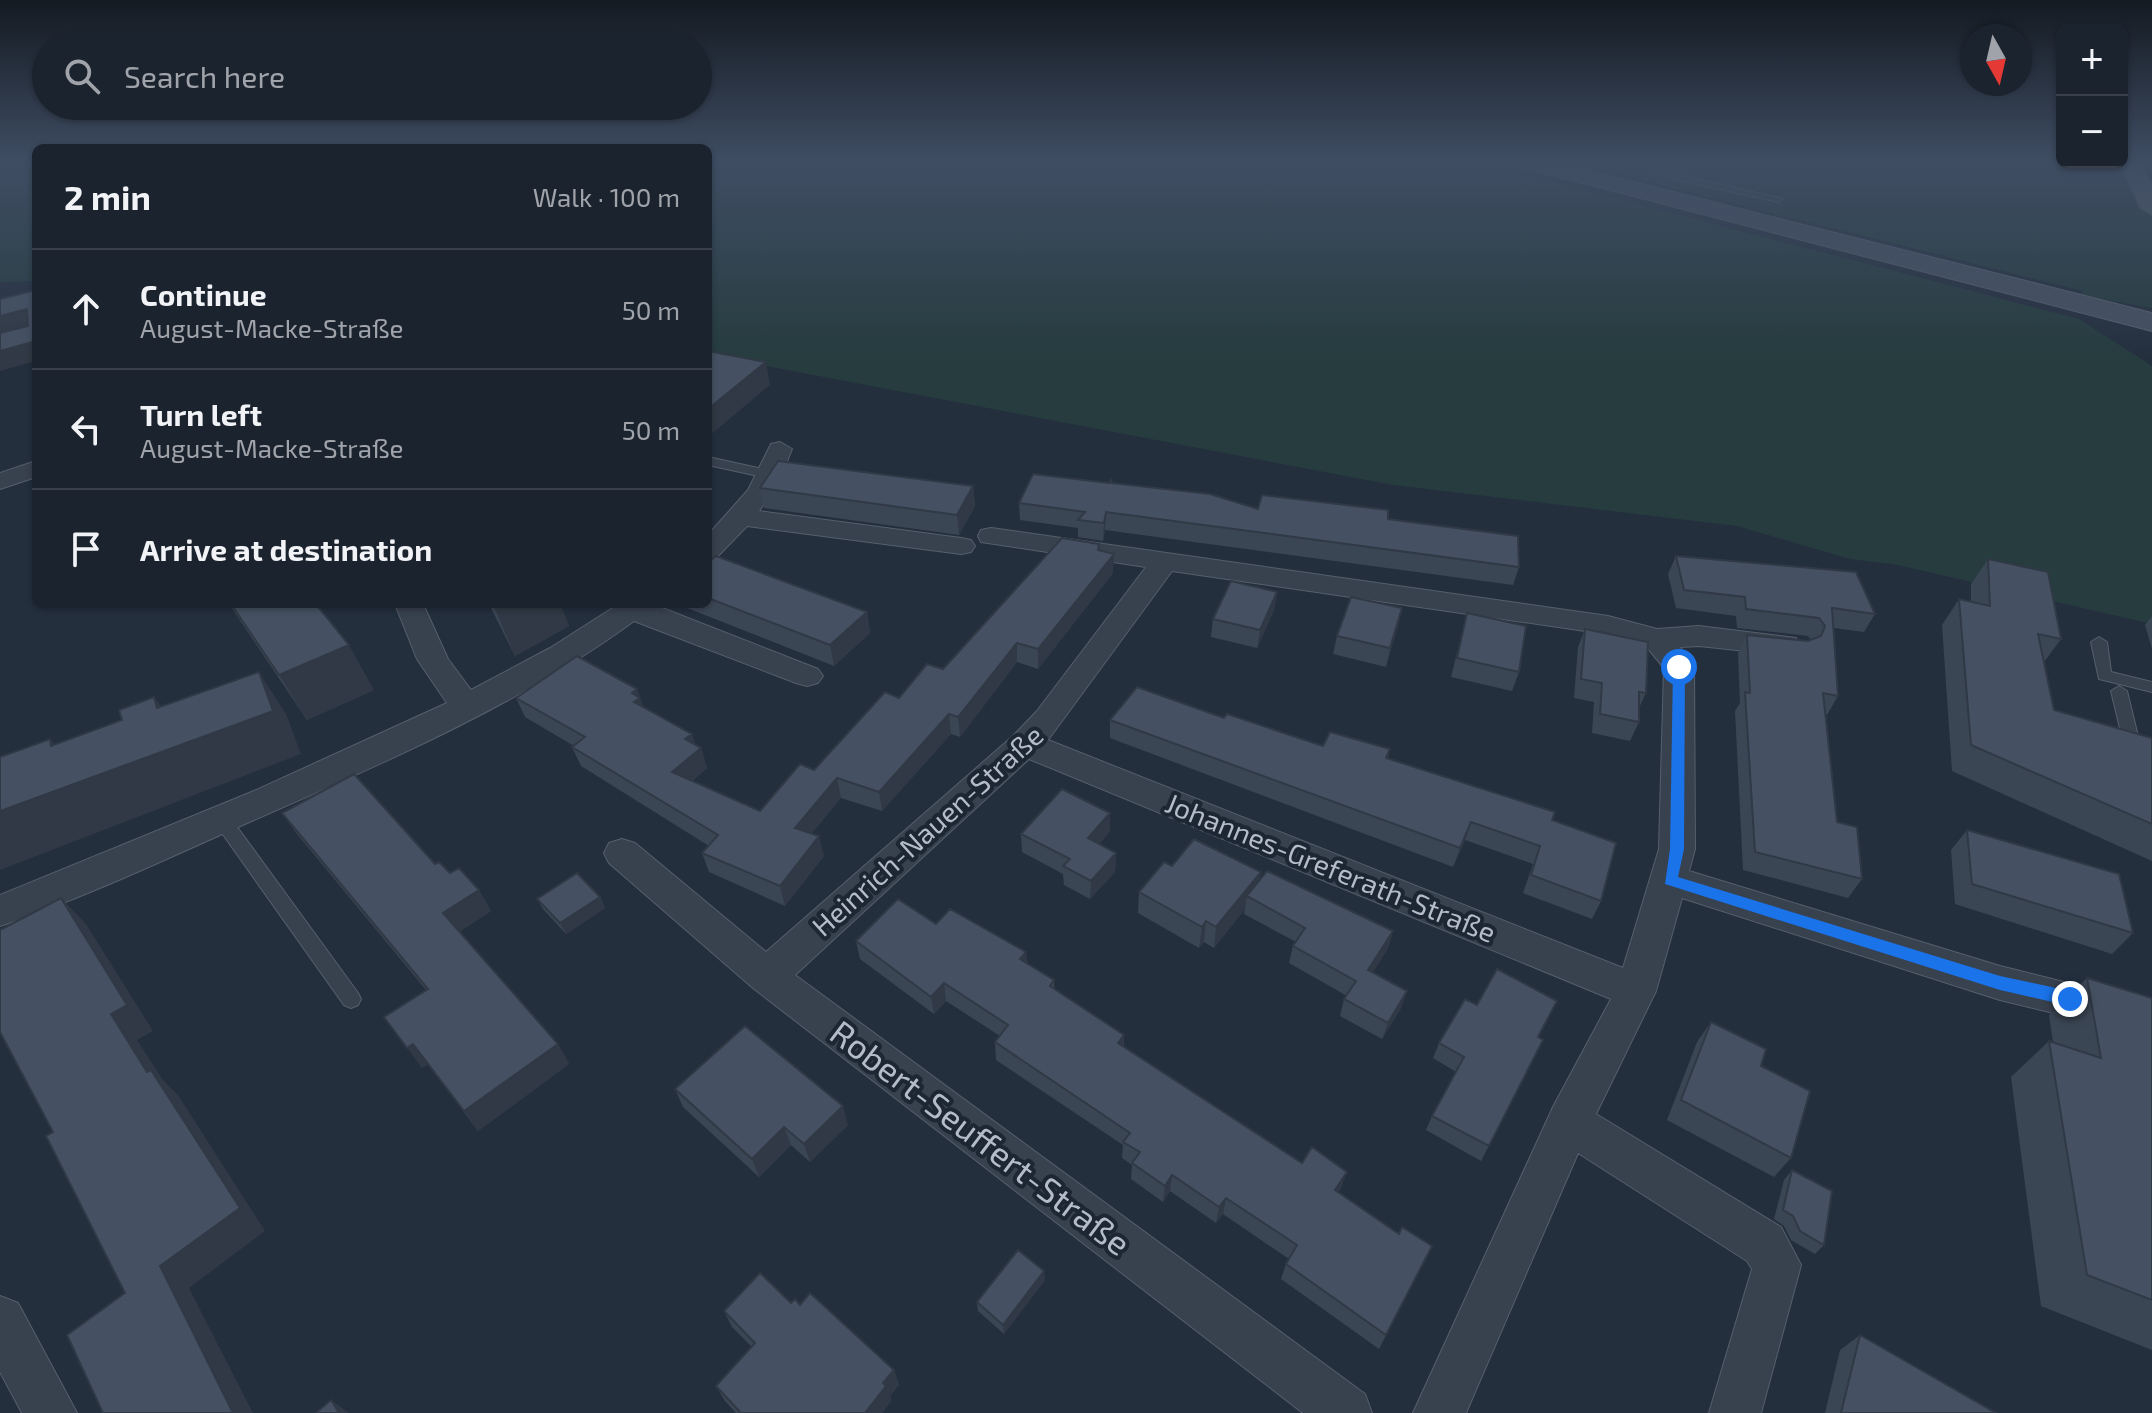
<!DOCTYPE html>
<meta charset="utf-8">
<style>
body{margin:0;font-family:"Exo 2",sans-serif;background:#242b36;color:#f1f3f6}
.controls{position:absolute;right:24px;top:24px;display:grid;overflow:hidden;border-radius:12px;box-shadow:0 2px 6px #0004}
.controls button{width:72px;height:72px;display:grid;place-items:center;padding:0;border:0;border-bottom:2px solid #39404a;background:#1b232e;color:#f1f3f6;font:40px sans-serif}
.compass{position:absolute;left:1960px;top:24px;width:72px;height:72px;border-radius:50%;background:#1b232e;box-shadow:0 2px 6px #0004;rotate:172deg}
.stop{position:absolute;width:24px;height:24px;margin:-18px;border:6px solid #1a73e8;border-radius:50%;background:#fff}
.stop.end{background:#1a73e8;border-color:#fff;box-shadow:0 2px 8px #0008}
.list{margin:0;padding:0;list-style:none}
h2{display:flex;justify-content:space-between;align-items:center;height:104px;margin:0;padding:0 32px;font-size:34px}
h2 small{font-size:26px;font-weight:400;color:#a0a4aa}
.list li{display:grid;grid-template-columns:52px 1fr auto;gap:24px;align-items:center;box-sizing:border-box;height:120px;padding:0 32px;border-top:2px solid #39404a}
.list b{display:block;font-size:30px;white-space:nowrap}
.list p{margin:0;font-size:26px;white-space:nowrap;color:#a0a4aa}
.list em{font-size:26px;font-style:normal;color:#a0a4aa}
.icon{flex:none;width:44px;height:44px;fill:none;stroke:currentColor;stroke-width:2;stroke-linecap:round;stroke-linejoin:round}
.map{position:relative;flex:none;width:2152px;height:1413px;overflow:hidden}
.search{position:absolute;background:#1b232e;box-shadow:0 2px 6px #0004;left:32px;top:32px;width:680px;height:88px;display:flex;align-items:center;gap:20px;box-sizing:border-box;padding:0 28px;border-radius:44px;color:#a0a4aa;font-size:30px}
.panel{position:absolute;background:#1b232e;box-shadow:0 2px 6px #0004;left:32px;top:144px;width:680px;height:464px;border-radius:12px}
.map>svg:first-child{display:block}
.green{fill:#263c3f}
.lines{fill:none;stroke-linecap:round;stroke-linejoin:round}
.service-casing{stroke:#565f6c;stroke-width:2}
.minor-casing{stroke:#565f6c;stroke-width:2}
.secondary-casing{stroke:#565f6c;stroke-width:2}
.primary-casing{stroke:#414a57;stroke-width:2}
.service{fill:#38414e;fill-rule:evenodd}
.minor{fill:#38414e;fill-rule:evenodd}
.secondary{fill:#465061;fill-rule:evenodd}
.primary{fill:#56606e;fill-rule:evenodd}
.wall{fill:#3b4654}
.shaded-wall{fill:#303945}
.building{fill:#455162;stroke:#303945;stroke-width:2}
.route{fill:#1a73e8}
.labels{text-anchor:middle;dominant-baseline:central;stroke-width:8;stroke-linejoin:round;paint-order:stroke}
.street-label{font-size:28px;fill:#b4bcc9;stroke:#1d2633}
.near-street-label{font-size:34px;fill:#b4bcc9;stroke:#1d2633}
</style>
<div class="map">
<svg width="2152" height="1413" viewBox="0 0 2152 1413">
<rect width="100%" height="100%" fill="#242f3e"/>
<path class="green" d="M0,161H36V281L0,282Z
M708,161H1472L2079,319L2152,366V624L1898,565L1850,559L1737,526L1393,485L708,355Z
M1564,161H2152V308L2079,295L2083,291Z"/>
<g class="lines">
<g class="service-casing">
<path id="service" d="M1644,161H1654L1675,174L1783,199L1779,202L1669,178Z
M708,457L776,472L778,475L772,479L708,465Z
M2099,637L2107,642L2111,672L2152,682V692L2099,679L2091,642Z
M2119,686L2127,691L2142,753L2152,756V768L2129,761L2127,757L2111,691Z
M223,814L229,816L358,993L361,999L358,1005L351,1008L344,1005L217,826L214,821L217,816Z"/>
</g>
<g class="minor-casing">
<path id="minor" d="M780,442L792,449L780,479L759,511L961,538L971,540L975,546L971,552L961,554L747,526L718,556L708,558V535L748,490L771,444Z
M36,461V477L0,489V473Z
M991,528L1608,616L1657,629L1699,626L1796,638L1800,645L1796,652L1785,655L1699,646L1680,647L1694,667L1695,849L1689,871L2000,966L2084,987L2090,999L2084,1011L2070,1017L2000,1000L1682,898L1656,991L1596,1114L1781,1227L1801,1265L1761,1413H1709L1752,1269L1747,1261L1578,1153L1466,1413H1413L1553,1107L1611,999L1029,759L795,975L1365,1394L1372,1413H1303L753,988L609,863L604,853L609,843L622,839L635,843L766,952L1013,736L1037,711L1146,567L981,542L978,536L981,530ZM1172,571L1606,634L1646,646L1664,668L1659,849L1623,968L1048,740Z
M395,604H423L448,659L471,690L550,648L619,604H652L818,669L823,676L818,683L807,686L796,683L634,621C518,706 379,765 247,823C166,859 84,898 0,926V895L254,791L447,703L417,659Z
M0,1296L18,1303L77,1413H22L0,1372Z"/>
</g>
<g class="secondary-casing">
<path id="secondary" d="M1514,161H1551L2152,313V331L1517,166Z"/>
</g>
<g class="primary-casing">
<path id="primary" d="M2140,161L2152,185V215L2140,208L2119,162Z"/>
</g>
<use href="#service" class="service"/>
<use href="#minor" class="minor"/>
<use href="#secondary" class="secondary"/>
<use href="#primary" class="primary"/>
</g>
<path class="wall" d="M1112,484L1258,509L1388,519L1519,567L1513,585L1105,530L1103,541L1078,537V528L1020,520L1019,503Z
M973,486L975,506L959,535L764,508L760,488Z
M1099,544V550L1113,573L1038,669L1017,662L960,737L951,734L882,811L841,798L811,834L824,856L785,906L709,872L702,853L709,846L581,766L572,747L574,746L525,717L516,698L637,689L643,707L701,748L707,768L692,781L760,811L814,770L899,698L943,669Z
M1676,556L1875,614L1864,632L1834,628L1838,696L1827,715L1826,714L1837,822L1862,879L1848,898L1743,870L1735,711L1740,703L1738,653L1747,635L1808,641L1811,640L1808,636L1737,628L1736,616L1676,608L1668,574Z
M1988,559L2061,639L2044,662L2054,710L2152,738V861L1952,771L1942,625L1959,599L1971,602V584Z
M708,562L867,612L870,633L834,666L682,606L681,604H708Z
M1277,592L1274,610L1257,648L1211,637L1213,619Z
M229,604H316L374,690L307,720Z
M489,604H560L569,626L515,656Z
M1402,608L1386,667L1333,654L1337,636Z
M1467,613L1519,672L1512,691L1451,677Z
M2152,616V649L2145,625Z
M1585,629L1646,693L1639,708V722L1630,741L1592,733L1594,702L1574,698L1578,647Z
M1224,718L1323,746L1390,749L1388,758L1552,820L1601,901L1592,919L1523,893L1533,864L1465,840L1453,867L1110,738V720Z
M282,813L435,864L479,890L491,911L459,932L558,1044L569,1064L478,1131L428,1064L422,1068L426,990L297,834Z
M1110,813V831L1099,844L1116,853L1115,872L1090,899L1064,885L1063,874L1022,852L1021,834Z
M1967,830L2133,933L2112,954L1955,904L1951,850Z
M1172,866L1260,880L1393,931L1388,948L1373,972L1407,991L1401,1008L1382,1039L1340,1016L1344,999L1347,996L1289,963L1293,946L1296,942L1244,914L1245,909L1214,948L1204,942L1199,948L1138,913L1139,892Z
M600,897L605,908L566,934L543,909L537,899Z
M936,924L1026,952L1027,963L1054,980V989L1124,1035V1047L1341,1188L1338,1193L1399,1234L1432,1246L1379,1349L1281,1279L1286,1264L1289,1259L1223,1214L1216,1223L1170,1191L1163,1202L1131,1179L1132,1165L1122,1158L1123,1145L996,1060L995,1042L1000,1036L946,1001L934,1014L860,959L856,941Z
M2087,978L2152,998V1350L2041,1306L2011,1077L2049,1041L2053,1042L2049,1015Z
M1711,1022L1791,1158L1774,1177L1667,1120L1697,1042Z
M1539,1037L1543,1040L1481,1161L1426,1130L1432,1116L1456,1072L1433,1058L1439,1043Z
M675,1089L848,1125L810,1162L791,1145L759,1177L683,1107Z
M1792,1170L1824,1245L1815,1254L1791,1240L1784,1226L1774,1219L1784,1180Z
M1045,1280L1004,1334L978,1311L977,1302Z
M791,1303L800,1305L894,1370L899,1385L890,1396L891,1401L882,1413H736L725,1401L716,1386L752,1347L732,1327L724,1311Z
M1860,1335L1996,1413H1825L1840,1350Z"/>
<path class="shaded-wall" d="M27,309L36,323L0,336V316Z
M36,341V361L0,371V351Z
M766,362L770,385L709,436L708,431V409Z
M973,486L975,506L959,535L957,515Z
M1106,512L1105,530L1103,541L1104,523Z
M1114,554L1113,573L1038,669V649Z
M1277,592L1274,610L1257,648L1260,630Z
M500,604H560L569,626L515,656L494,607Z
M1402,608L1398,627L1386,667L1390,648Z
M867,612L870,633L834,666L830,645Z
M1017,643V662L960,737L958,717Z
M349,645L374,690L307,720L279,675Z
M259,672L286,714L301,754L0,870V811L51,746L50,739L85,780L157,708L154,697L186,740Z
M637,689L647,717L641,722L632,693Z
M949,714L951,734L882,811L879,792Z
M692,734L698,751L701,748L707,768L678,791L672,772L685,739Z
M837,778L841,798L800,847L795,828Z
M1110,813V831L1088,856V838Z
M1471,822L1465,840L1453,867L1460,848Z
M819,836L824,856L785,906L780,886Z
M1116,853L1115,872L1090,899L1091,881Z
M1261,872L1257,893L1247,896L1245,909L1214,948L1216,927Z
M479,890L491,911L456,934L443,913Z
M600,897L605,908L566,934L560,923Z
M61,898L86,924L153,1031L137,1040L163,1080L178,1095L265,1231L189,1288L253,1413H233L160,1266L111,1014Z
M1206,921L1204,942L1199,948L1202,927Z
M1393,931L1388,948L1363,987L1368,970Z
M1026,952L1027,969L1020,959Z
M944,983L946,1001L934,1014L931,997Z
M1407,991L1401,1008L1382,1039L1388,1023Z
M1124,1035L1123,1052L1118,1043Z
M413,1044L428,1064L422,1068L407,1048Z
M558,1044L569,1064L478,1131L464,1111Z
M843,1106L848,1125L810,1162L804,1144Z
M784,1127L791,1145L759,1177L752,1159Z
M1347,1172L1341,1188L1329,1207L1335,1190Z
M1172,1175L1170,1191L1163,1202L1165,1186Z
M1226,1198L1223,1214L1216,1223L1219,1207Z
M1044,1271L1045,1280L1004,1334L1003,1325Z
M894,1370L899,1385L890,1396L891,1401L882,1413H865L883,1383Z
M331,1400L349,1413H339Z"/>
<path class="building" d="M36,290V341L0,351V333L28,326L27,309L0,316V299Z
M708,351L766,362L708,409Z
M778,461L973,486L957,515L760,488Z
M1033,474L1109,483L1112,479L1111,483L1210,494L1258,509L1262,495L1388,510V519L1518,536L1519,567L1106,512L1104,523L1078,520L1085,512L1019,503Z
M1062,538L1099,544L1098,550L1114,554L1038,649L1017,643L958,717L949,714L879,792L837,778L795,828L819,836L780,886L702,853L718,835L572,747L585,737L516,698L577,656L637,689L632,693L640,698L634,702L692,734L685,739L701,748L672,772L760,811L800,764L814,770L885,692L899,698L927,664L943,669Z
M716,556L867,612L830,645L708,598V562Z
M1676,556L1856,572L1875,614L1832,608L1838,696L1823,693L1837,822L1857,827L1862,879L1755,852L1745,692L1750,693L1747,635L1808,641L1821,636L1825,626L1819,618L1746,609L1745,597L1684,590Z
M1988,559L2048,572L2061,639L2038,634L2054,710L2152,738V824L1971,745L1959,599L1990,606Z
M1231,581L1277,592L1260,630L1213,619Z
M1351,597L1402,608L1390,648L1337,636Z
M231,604H316L349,645L279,675Z
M1467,613L1526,626L1519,672L1457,658Z
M1585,629L1648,642L1646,693L1639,692V722L1600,714L1602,683L1581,679Z
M259,672L273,711L0,811V757L50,739L51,746L122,720L119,710L154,697L157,708Z
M1137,687L1224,718L1227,714L1323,746L1330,732L1390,749L1386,758L1555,812L1552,820L1616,843L1601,901L1531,875L1540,846L1471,822L1460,848L1110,720Z
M354,774L435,864L439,862L450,873L459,868L479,890L443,913L558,1044L464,1111L413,1044L407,1048L384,1017L428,989L282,813Z
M1062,789L1110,813L1088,838L1116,853L1091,881L1063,866L1070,859L1021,834Z
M1967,830L2119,874L2133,933L1972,884Z
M1194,839L1261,872L1216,927L1206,921L1202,927L1139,892L1164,862L1172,866Z
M1267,871L1393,931L1368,970L1407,991L1388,1023L1344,999L1356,981L1293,946L1305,928L1247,896Z
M577,873L600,897L560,923L537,899Z
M61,898L127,1005L111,1014L147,1072L151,1070L240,1208L160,1266L233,1413H103L67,1335L125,1293L46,1136L53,1132L0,1032V930Z
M898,899L936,924L950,909L1026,952L1020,959L1054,980L1050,986L1124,1035L1118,1043L1302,1163L1312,1147L1347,1172L1335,1190L1399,1234L1402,1227L1432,1246L1386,1335L1286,1264L1297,1245L1226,1198L1219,1207L1172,1175L1165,1186L1132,1163L1140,1152L1123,1142L1130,1133L995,1042L1008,1025L944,983L931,997L856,941Z
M1497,969L1557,1001L1538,1037L1543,1040L1489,1146L1432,1116L1464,1057L1439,1043L1465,999L1477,1005Z
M2087,978L2152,998V1300L2087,1275L2049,1041L2101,1058Z
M1711,1022L1766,1049L1761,1066L1810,1091L1791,1158L1681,1100Z
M745,1026L843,1106L804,1144L784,1127L752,1159L675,1089Z
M1792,1170L1832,1191L1824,1245L1800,1231L1793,1216L1783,1210Z
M1018,1250L1044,1271L1003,1325L977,1302Z
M760,1273L791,1303L795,1299L800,1305L810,1293L894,1370L883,1383L886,1386L865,1413H741L716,1386L755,1343L724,1311Z
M1860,1335L1996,1413H1841Z
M331,1400L339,1413H316Z"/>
<linearGradient id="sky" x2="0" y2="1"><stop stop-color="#141a22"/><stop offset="0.45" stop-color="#3f4d63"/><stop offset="1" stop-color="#3f4d63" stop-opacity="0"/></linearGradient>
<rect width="2152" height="359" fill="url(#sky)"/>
<path class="route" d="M1679,662L1685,667L1684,849L1678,877L2000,976L2070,991L2076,994V1004L2070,1006L2000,990L1665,884L1670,849L1673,667Z"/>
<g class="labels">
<g class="street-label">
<text transform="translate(927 830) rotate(-42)">Heinrich-Nauen-Straße</text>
<text transform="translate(1331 867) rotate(22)">Johannes-Greferath-Straße</text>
</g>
<g class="near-street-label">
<text transform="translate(981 1137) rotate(37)">Robert-Seuffert-Straße</text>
</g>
</g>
</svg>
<div class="controls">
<button>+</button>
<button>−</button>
</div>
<svg class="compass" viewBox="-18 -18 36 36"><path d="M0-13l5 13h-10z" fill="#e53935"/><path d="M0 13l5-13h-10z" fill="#a0a4aa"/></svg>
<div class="stop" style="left:1679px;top:667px"></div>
<div class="stop end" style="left:2070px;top:999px"></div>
<div class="search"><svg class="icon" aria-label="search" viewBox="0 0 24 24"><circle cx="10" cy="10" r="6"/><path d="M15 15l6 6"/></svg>Search here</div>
<section class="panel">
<h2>2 min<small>Walk · 100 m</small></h2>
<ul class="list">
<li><svg class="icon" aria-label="ahead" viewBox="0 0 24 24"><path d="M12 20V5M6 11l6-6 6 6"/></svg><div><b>Continue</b><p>August-Macke-Straße</p></div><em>50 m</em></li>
<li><svg class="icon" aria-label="left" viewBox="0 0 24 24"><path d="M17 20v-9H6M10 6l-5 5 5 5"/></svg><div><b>Turn left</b><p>August-Macke-Straße</p></div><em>50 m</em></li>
<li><svg class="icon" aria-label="arrive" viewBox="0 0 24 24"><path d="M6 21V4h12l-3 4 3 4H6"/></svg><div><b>Arrive at destination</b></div></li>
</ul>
</section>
</div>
